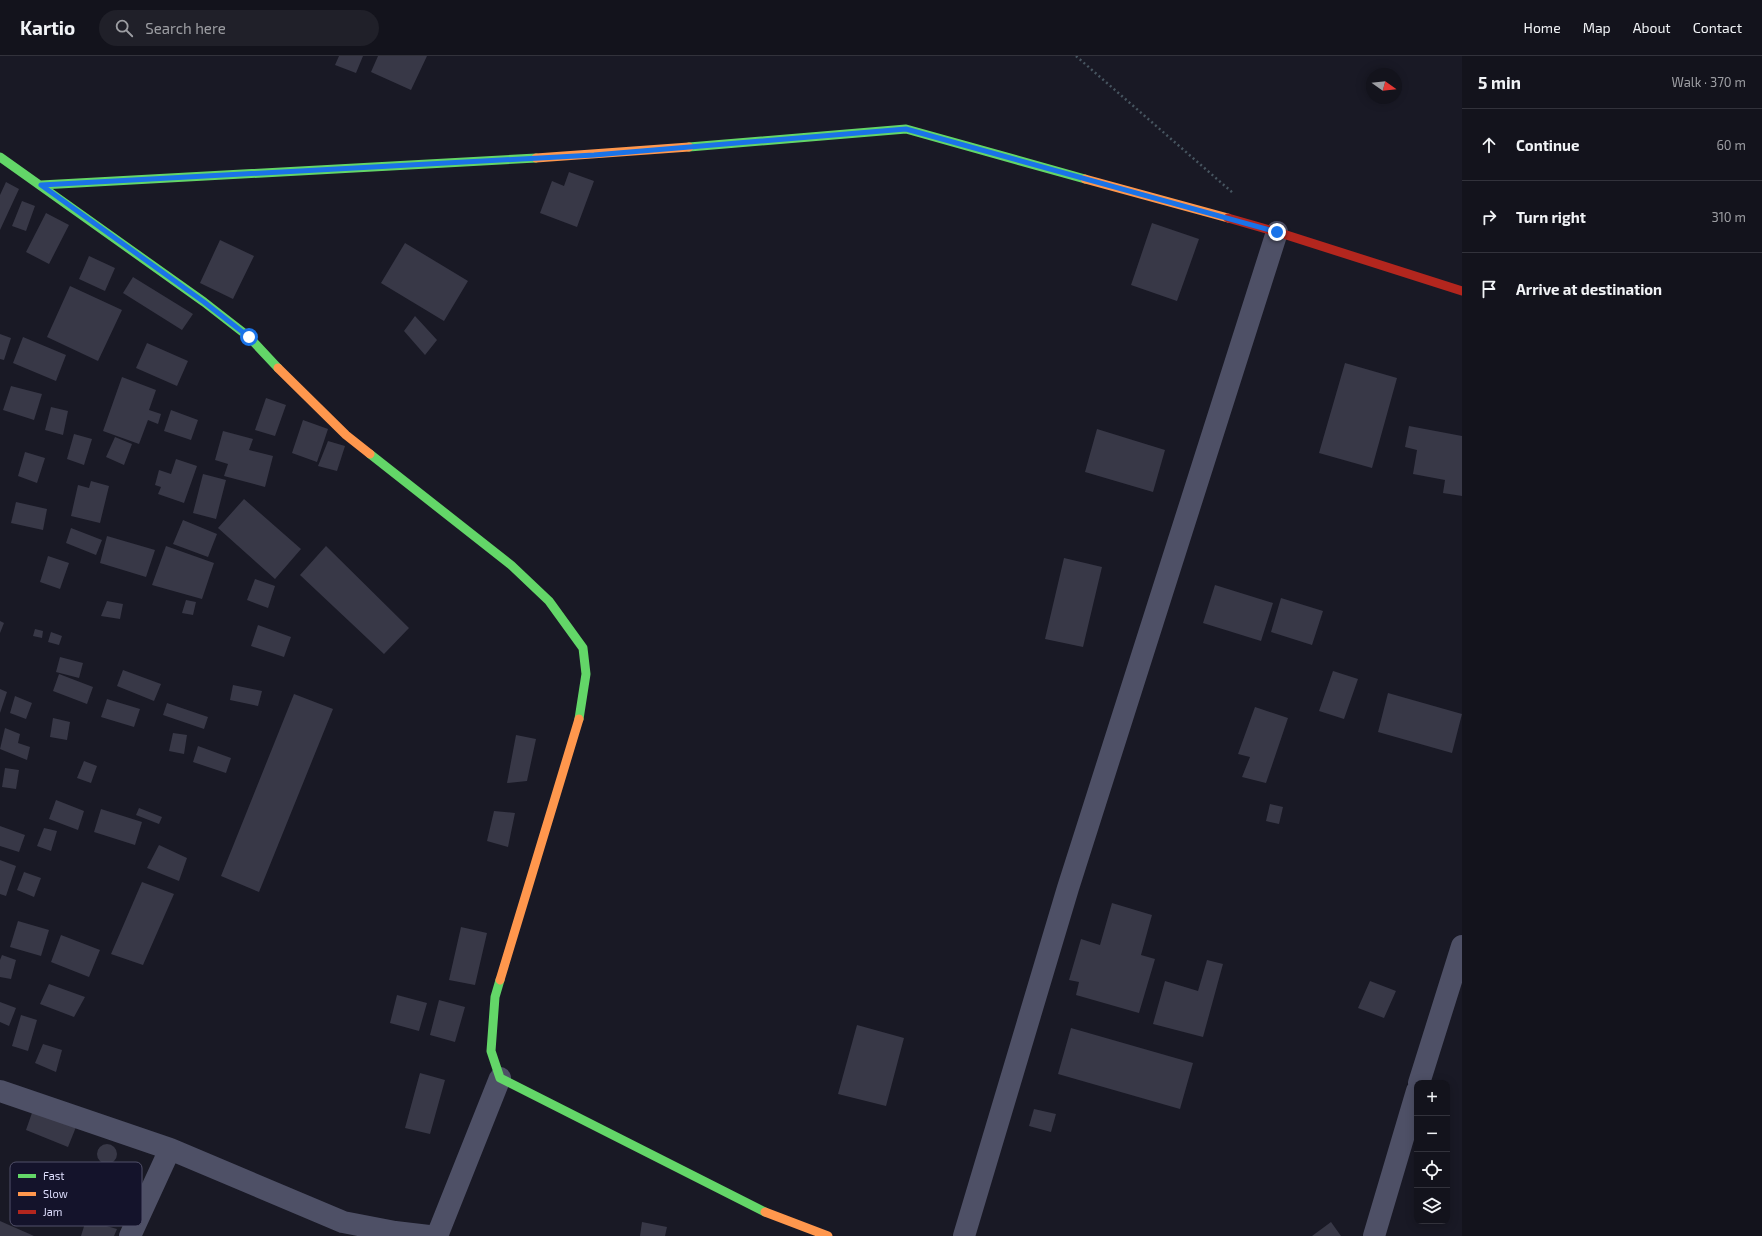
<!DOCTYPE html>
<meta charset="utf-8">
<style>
body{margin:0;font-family:"Exo 2",sans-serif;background:#202029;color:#f1f3f6}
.controls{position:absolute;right:12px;bottom:12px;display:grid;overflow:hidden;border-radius:8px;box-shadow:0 2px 10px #0003}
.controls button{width:36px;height:36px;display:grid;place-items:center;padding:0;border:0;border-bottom:1px solid #32323b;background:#13131c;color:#f1f3f6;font:20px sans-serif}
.compass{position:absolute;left:1366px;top:12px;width:36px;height:36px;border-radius:50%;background:#13131c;box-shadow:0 2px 10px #0003;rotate:105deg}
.stop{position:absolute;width:12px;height:12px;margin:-9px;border:3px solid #1a73e8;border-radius:50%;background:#fff}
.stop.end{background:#1a73e8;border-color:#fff;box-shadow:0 1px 4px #0008}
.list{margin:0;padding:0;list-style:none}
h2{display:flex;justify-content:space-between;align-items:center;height:52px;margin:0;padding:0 16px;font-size:17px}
h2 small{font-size:13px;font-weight:400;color:#9d9ea3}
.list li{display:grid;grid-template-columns:26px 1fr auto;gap:12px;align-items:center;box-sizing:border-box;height:72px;padding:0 16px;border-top:1px solid #32323b}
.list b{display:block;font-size:15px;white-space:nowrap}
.list em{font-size:13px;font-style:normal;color:#9d9ea3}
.icon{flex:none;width:22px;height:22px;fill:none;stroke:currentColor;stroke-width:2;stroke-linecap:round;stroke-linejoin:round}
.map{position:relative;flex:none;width:1462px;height:1180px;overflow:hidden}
header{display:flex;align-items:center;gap:24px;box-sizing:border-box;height:56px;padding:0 20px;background:#13131c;border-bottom:1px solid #32323b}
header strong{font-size:19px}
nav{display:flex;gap:22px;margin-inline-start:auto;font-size:14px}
.search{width:280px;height:36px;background:#202029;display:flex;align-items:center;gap:10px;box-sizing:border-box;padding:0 14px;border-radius:22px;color:#9d9ea3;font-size:15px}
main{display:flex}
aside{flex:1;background:#13131c}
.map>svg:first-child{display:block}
.building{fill:#383847}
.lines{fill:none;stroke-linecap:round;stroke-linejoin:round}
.path{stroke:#475560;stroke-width:2.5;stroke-dasharray:2 3;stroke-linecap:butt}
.street{stroke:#4e5066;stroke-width:22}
.fast{stroke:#63d668;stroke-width:9}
.slow{stroke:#ff974d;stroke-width:9}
.jam{stroke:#b3261e;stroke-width:9}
.route{stroke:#1a73e8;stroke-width:5}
.key{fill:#14132b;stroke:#51506a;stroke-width:1}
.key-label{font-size:11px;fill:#dfdffe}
</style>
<header>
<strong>Kartio</strong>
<div class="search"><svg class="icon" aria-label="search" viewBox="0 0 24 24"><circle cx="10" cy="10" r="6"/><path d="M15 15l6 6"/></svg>Search here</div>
<nav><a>Home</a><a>Map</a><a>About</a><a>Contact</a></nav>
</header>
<main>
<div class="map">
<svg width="1462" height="1180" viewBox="0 0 1462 1180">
<rect width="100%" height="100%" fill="#191925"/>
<path class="building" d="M339,0H363L356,17L335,9Z
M378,0H427L411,34L371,16Z
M569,116L594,125L577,171L540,157L552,125L564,130Z
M6,126L19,133L0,174V139Z
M22,145L35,150L26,175L12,170Z
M46,157L69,169L49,208L26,196Z
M1152,167L1199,183L1177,245L1131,229Z
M220,184L254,200L233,243L200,227Z
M405,187L468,225L444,265L381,227Z
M89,200L115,212L105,235L79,223Z
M133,221L193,258L182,274L123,237Z
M70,230L122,254L98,305L47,281Z
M415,260L437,284L425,299L404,275Z
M0,278L11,282L4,304L0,303Z
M23,281L66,299L56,325L13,307Z
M147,287L188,305L177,330L136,312Z
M1345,307L1397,322L1372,412L1319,397Z
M122,321L156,334L149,354L161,358L158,368L148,364L139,388L103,375Z
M11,330L42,338L34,364L3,354Z
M266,342L286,349L275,380L255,374Z
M51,351L68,355L63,379L45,374Z
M171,354L198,364L191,384L164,375Z
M303,364L328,373L317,406L292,397Z
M1409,370L1462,380V440L1443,437L1445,424L1413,418L1417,394L1405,391Z
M1097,373L1165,394L1153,436L1085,416Z
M223,375L253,383L249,394L273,400L265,431L224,420L228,408L215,404Z
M74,378L92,383L84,409L67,403Z
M115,381L132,388L124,409L106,401Z
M328,385L345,390L337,415L318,410Z
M25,396L45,402L37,427L18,420Z
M176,403L197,410L184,447L158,438L161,431L155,429L159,414L171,418Z
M203,418L226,424L216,463L193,457Z
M91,425L109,430L100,467L71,460L78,429L89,432Z
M244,443L301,493L275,523L218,472Z
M16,446L47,453L43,474L11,467Z
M183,464L217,478L208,501L173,488Z
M71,472L102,484L96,499L66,487Z
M107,480L155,494L146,521L100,507Z
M166,490L214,507L202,543L152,529Z
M326,490L409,572L384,598L300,519Z
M48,500L69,507L60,533L40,526Z
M1064,502L1102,511L1083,591L1045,583Z
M255,523L275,530L268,552L247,544Z
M1215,529L1273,547L1261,585L1203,567Z
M1281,542L1323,555L1312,589L1271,576Z
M186,544L196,546L193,559L182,557Z
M107,545L123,548L120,563L101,560Z
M0,565L4,567L0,577Z
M258,569L291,581L284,601L251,590Z
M35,573L43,575L42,582L33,580Z
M51,576L62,580L59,589L48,586Z
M60,601L83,607L79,622L56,616Z
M123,614L161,628L154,645L117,630Z
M1333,615L1358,623L1344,663L1319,655Z
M59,618L93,631L87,648L53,635Z
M233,629L262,635L258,650L230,644Z
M0,633L7,636L0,657Z
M1388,637L1462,658L1452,697L1378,676Z
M294,638L333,653L259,836L221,820Z
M15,640L32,647L26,663L10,657Z
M107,643L140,653L134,671L101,661Z
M167,647L208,661L204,673L163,659Z
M1255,651L1288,662L1266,727L1242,721L1250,701L1238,698Z
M53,662L70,666L67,684L50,681Z
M5,672L20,678L18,687L30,691L27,704L0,693Z
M173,677L187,679L184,698L169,695Z
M516,679L536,683L527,725L507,727Z
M198,690L231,702L226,717L193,706Z
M84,705L97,710L91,727L77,722Z
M5,712L19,714L16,733L2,731Z
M56,744L84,755L78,774L49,763Z
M1270,748L1283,751L1279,768L1266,765Z
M139,752L162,761L159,768L136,759Z
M101,753L142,766L135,789L94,776Z
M494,755L515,757L508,791L487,785Z
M0,770L25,779L19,796L0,790Z
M44,772L57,775L51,795L37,790Z
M159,789L187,802L179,825L147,812Z
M0,804L16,810L6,840L0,838Z
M24,816L41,822L34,841L17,834Z
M142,826L174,838L143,909L111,898Z
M1112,847L1152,859L1141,899L1155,903L1139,957L1076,939L1079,926L1069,924L1081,883L1100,889Z
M18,865L49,874L41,900L10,891Z
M461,871L487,877L475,929L449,924Z
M61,879L100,894L89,921L51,906Z
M2,899L16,904L11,923L0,921V904Z
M1207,904L1223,908L1203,981L1153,968L1165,925L1198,935Z
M1370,925L1396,935L1384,962L1358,952Z
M49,928L85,941L74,961L40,948Z
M397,939L427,947L419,975L390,967Z
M439,944L465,951L455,986L430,979Z
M0,946L16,952L9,970L0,966Z
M21,959L37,964L28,995L12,990Z
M857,969L904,982L886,1050L838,1038Z
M1071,972L1193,1007L1180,1053L1058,1018Z
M43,988L62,994L56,1016L35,1007Z
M420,1017L445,1024L430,1078L405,1072Z
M1034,1053L1056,1058L1051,1076L1029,1070Z
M33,1054L76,1071L68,1091L26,1074Z
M97 1098a10 10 0 1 1 20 0a10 10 0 1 1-20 0Z
M86,1164L117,1173L114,1180H81Z
M0,1165L34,1180H0Z
M642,1166L667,1171L665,1180H640Z
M1331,1166L1341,1180H1312Z"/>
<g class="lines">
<path class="path" d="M1076,0L1233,137"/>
<path class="street" d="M1419,1027L1462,890
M0,1035L170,1093L343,1166L395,1176L429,1180
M130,1180L170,1093
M437,1180L500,1022
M964,1180L1068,832L1277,176
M1374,1180L1417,1035"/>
<path class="fast" d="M689,91L906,73L1085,123
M0,101L204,246L249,281L278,312
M41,129L536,102
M370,398L511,509L549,545L583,592L586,618L579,663
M500,924L495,941L491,995L500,1022L765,1156"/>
<path class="slow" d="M536,102L689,91
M1085,123L1228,162
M278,312L346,379L370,398
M500,924L579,663
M765,1156L828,1180"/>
<path class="jam" d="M1228,162L1277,176L1462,235"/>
</g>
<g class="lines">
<path class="route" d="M249,281L204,246L41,129L594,99L906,73L1277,176"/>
</g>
<rect x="10" y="1106" width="132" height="64" rx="6" class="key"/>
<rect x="18" y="1118" width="18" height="4" fill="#63d668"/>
<rect x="18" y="1136" width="18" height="4" fill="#ff974d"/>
<rect x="18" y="1154" width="18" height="4" fill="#b3261e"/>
<g class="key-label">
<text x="43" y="1124">Fast</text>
<text x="43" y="1142">Slow</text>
<text x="43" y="1160">Jam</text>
</g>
</svg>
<div class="controls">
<button>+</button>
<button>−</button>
<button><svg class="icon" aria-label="locate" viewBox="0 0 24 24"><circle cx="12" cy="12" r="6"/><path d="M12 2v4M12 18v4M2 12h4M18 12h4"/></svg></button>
<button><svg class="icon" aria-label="layers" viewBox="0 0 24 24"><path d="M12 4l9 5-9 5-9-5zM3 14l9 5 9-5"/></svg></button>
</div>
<svg class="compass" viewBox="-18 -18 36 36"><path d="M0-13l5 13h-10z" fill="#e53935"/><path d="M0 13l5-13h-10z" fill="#9d9ea3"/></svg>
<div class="stop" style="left:249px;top:281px"></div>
<div class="stop end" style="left:1277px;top:176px"></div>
</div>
<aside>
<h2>5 min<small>Walk · 370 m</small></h2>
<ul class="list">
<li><svg class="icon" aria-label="ahead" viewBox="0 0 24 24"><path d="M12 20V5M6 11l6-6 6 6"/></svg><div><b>Continue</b></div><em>60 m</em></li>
<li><svg class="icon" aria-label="right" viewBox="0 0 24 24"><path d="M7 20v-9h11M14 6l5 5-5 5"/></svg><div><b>Turn right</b></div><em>310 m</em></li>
<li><svg class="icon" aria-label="arrive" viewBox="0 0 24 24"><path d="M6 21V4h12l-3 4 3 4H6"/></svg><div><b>Arrive at destination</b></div></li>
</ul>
</aside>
</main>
